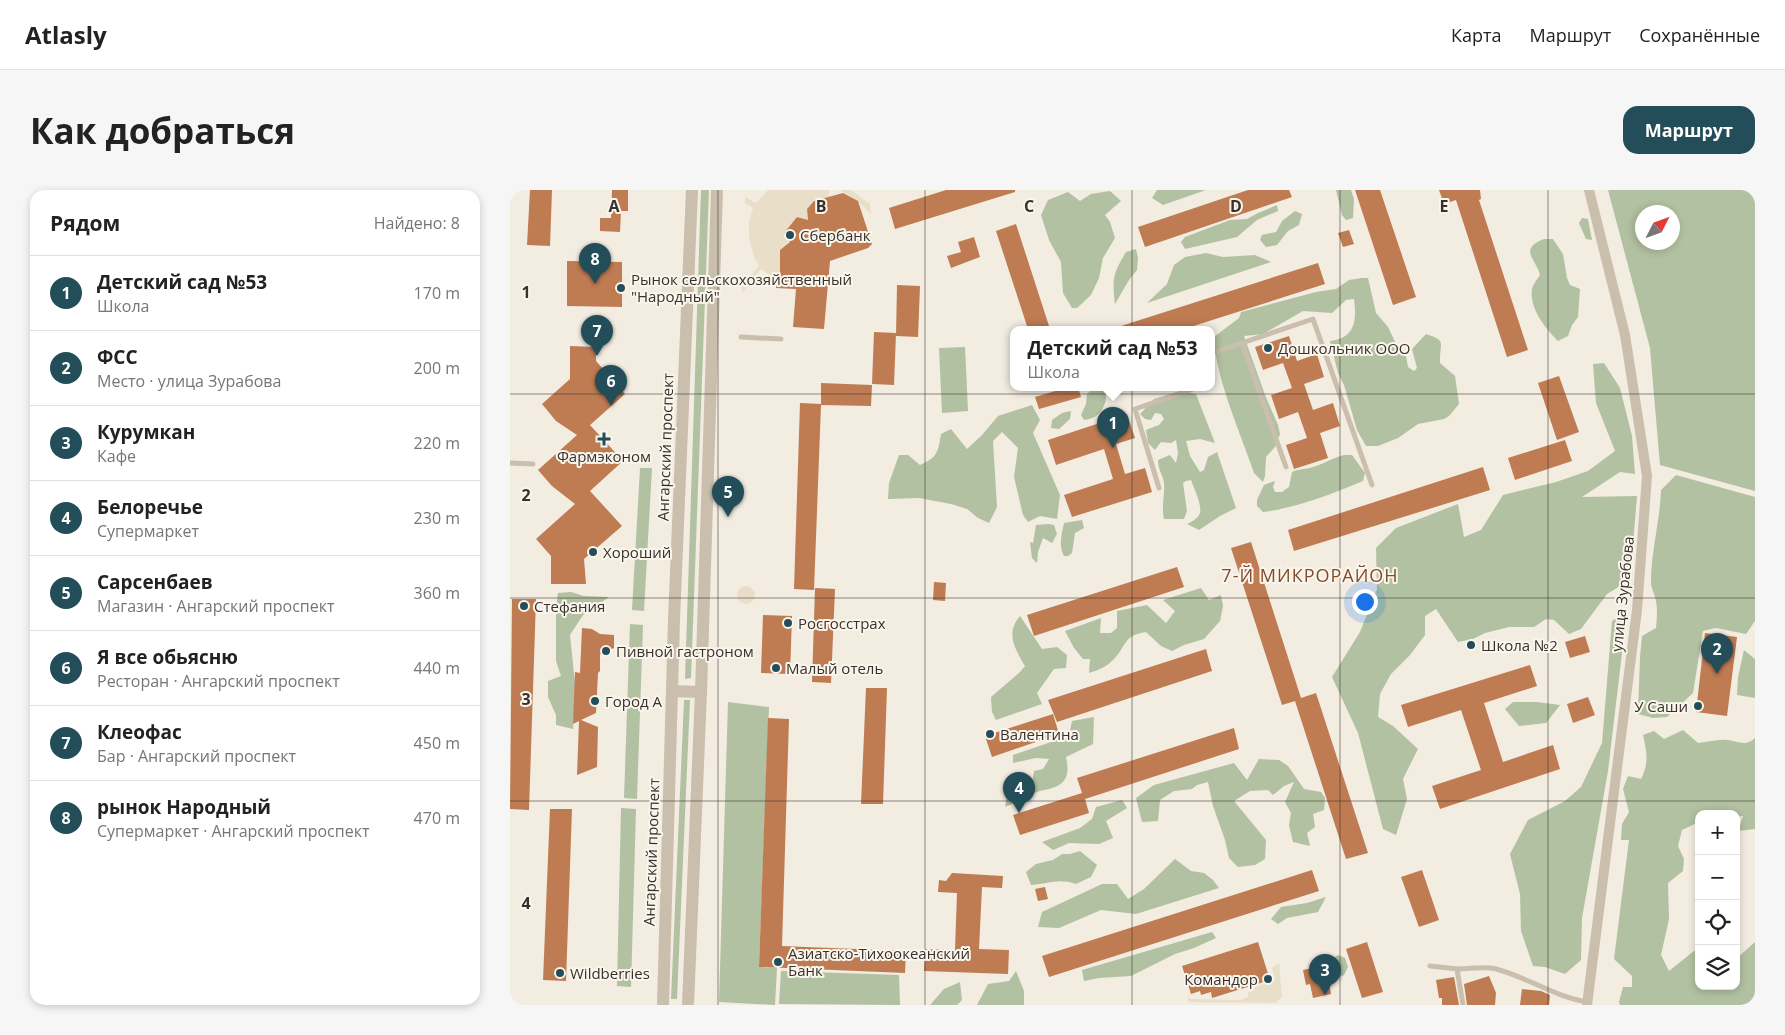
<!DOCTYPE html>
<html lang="ru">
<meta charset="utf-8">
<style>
body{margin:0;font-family:"Open Sans",sans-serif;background:#f6f6f6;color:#222}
.controls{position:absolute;right:15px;bottom:15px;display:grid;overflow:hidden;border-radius:10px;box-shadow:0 2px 8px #0003}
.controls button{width:45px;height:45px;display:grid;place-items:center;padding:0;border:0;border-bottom:1px solid #e0e0e0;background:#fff;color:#222;font:25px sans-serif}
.compass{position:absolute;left:1125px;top:15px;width:45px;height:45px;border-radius:50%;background:#fff;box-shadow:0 2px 8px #0003;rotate:48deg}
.you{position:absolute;left:854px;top:411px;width:18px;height:18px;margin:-12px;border:4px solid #fff;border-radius:50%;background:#1a73e8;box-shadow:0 0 0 8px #1a73e833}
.badge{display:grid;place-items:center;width:32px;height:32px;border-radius:50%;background:#234d58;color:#fff;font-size:16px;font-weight:700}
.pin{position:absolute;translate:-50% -41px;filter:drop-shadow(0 1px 2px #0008)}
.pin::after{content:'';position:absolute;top:26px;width:18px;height:15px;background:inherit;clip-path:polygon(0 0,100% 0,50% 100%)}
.popup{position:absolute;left:500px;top:136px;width:205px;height:65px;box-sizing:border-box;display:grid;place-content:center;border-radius:10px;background:#fff;filter:drop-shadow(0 1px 4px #0005);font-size:16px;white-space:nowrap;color:#767676}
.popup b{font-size:19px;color:#222}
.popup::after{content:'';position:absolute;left:50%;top:100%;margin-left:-10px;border:10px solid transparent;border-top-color:#fff}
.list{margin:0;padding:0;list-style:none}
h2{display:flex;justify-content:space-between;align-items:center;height:65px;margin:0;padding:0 20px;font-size:21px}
h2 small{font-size:16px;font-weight:400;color:#767676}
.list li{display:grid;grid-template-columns:32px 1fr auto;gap:15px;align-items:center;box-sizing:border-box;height:75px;padding:0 20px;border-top:1px solid #e0e0e0}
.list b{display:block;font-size:19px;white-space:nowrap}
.list p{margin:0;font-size:16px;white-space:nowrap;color:#767676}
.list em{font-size:16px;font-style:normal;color:#767676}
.icon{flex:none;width:28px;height:28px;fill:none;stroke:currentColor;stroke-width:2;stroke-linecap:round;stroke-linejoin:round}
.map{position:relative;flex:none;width:1245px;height:815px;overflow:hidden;border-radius:15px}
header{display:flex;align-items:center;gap:30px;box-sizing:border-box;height:70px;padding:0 25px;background:#fff;border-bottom:1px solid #e0e0e0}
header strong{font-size:24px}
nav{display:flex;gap:28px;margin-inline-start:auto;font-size:18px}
.intro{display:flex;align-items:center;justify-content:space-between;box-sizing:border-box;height:120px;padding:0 30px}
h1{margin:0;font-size:35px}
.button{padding:12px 22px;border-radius:15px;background:#234d58;color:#fff;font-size:18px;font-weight:700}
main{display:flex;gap:30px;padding:0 30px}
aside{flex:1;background:#fff;border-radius:15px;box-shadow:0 2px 8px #0003}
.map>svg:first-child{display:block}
.green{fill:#b2c1a1;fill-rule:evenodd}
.plaza{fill:#e9dfc9}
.building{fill:#bf7b52}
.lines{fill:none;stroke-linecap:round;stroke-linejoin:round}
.service{stroke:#cabead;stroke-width:5}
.minor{stroke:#cabead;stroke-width:10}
.tertiary{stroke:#cabead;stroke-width:12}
.grid{fill:none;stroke:#39312b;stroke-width:1;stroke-opacity:0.55}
.poi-dot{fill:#234d58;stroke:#faf6ed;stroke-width:2}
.labels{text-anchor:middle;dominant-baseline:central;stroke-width:4;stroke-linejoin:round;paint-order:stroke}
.poi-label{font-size:15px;fill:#39312b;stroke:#faf6ed;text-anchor:start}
.street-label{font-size:15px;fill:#39312b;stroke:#faf6ed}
.quarter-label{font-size:18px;letter-spacing:1px;fill:#834b29;stroke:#faf6ed}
.grid-label{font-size:16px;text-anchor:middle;font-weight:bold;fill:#39312b;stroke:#faf6ed;stroke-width:4;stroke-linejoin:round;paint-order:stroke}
</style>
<header>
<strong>Atlasly</strong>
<nav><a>Карта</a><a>Маршрут</a><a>Сохранённые</a></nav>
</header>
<div class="intro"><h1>Как добраться</h1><a class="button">Маршрут</a></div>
<main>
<aside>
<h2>Рядом<small>Найдено: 8</small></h2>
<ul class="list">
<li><span class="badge">1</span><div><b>Детский сад №53</b><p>Школа</p></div><em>170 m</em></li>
<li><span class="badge">2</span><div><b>ФСС</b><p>Место · улица Зурабова</p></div><em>200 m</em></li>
<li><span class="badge">3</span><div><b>Курумкан</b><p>Кафе</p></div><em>220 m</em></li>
<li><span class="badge">4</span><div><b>Белоречье</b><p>Супермаркет</p></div><em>230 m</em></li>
<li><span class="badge">5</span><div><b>Сарсенбаев</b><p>Магазин · Ангарский проспект</p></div><em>360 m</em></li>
<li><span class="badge">6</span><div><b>Я все обьясню</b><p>Ресторан · Ангарский проспект</p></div><em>440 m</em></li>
<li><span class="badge">7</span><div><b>Клеофас</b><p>Бар · Ангарский проспект</p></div><em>450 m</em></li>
<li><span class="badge">8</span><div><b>рынок Народный</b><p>Супермаркет · Ангарский проспект</p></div><em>470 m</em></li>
</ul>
</aside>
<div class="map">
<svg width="1245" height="815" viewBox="0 0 1245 815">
<rect width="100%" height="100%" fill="#f2ece1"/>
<path class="green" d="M191,0H199L181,488L175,489Z
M647,0H696L653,15L642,8Z
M826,0H841L844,9L843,28L836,30L832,25Z
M1098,0H1245V301L1150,275L1140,158ZM1162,22V52H1132V22Z
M600,1L611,11L595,25L600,32L605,48L593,68L589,88L581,105L567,118H562L553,103L551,72L539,50L531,25L538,10L558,2L570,11L581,4Z
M767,15L768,21L747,30L727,47L675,59L671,52L675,47L720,30L737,29L746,24Z
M785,21L792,24L789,35L778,41L767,55L756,57L750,50L752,45L766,42L772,31Z
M1072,28L1078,29L1082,50L1076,49L1069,33Z
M1034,49H1043L1053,64L1057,88L1060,95L1070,99L1068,127L1062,135L1058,146L1048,151C1035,138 1019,118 1022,99C1023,94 1027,90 1030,85C1026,69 1008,59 1034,49Z
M626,59L628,68L627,80L619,90L605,114C602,88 603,84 616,62Z
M696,63L713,67L745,65L761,72L637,113L657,94L664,75L675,67Z
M852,88H858L866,123L878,137L886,154L896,166L898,177L904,181L907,178L902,159L916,144C938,151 929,153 930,173L945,186L949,214L939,226L934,229L908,234L888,248L868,256H856L847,240L834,195L828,183L820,151C845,148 847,131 844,109L836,110L822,123L793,121L753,144L734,146L755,205L768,235L770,244L765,257L756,267L755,286L753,292L744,283C731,244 705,187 704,147L729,128L731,122L806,102L826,99L839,90Z
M455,157L458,221L432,223L429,158Z
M1094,173L1110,198L1122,246L1125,284L1110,282L1072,307L1127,306L1120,390L1097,404L1071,439L1059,444L1044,430L1036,429L1024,437H999L975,443L963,449L948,452L926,419L915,426V445L900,465L881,484L870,504L868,527L883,536L908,559L893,589L897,609L886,645L873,639L848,543L822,487L850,442L867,399L866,358L886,338L948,314L954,347L971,340L993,305L1046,292L1078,281L1105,261L1086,213L1083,174Z
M584,197H593C600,206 594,220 586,226C582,229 578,229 574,230L571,225L576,214L577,204Z
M670,201L686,204L705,253L690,249L676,251L680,266L690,282L694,280L698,267L707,262L726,318L710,326L689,340L677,334C681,332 688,329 690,323C692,314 684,299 681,290L676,291L673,293L677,321L674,329H654C651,316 655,306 654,293C653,285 648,280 648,270L660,265L666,273L668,263L666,250L661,253L651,252L645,260L638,253L636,240L649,235L654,229L651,224L645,223L641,230L635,229L630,224L644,209Z
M522,215L530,230L523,243L550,305L547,329L530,326L518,332L513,325L504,287L508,258L492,242L483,251L487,317L479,333L468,328L457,319L441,314L409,308L378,309L379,293L389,265H398L410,275C428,267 428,262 431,244L441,239L457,259L472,245L488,226Z
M561,221L560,229L549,239L541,238L542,230L552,223Z
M834,265H842L855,283L853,291C822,304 786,318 753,322L747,316V310L754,295L765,291L763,297L765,302H772L779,297L782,282C791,278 794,280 803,277C814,274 822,268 834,265Z
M130,278H142L134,421L122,420Z
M1166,285L1245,307V431L1236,444L1206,438L1193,441L1183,503L1157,527L1143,528L1128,524L1130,467L1132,446L1146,438C1147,427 1148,418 1145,407C1144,402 1141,398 1141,392C1141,361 1150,331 1151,300Z
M572,330L574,338L565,343L562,363L558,366H554C548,356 552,343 554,333Z
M538,334L544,335L547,344L542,353L533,348L528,362L527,373L522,368L520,352L523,353L526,335Z
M691,398L699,410L711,405L713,416L710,431L694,449L674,455L662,461L651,456L636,442C612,446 617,456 604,469C596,477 589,480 579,483L580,469H573L564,458L555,441L591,428L590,443H601L607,438V421L637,415L656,433L665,421L653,410Z
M61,402L74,406L99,407L73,425L60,445L66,503L63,539L46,535V525L38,507V491L51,486L46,471V418L48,403Z
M1117,421L1098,581L1072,728L1071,770L1055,784L1035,777L1023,776L1011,741L1010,704L1000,664L1018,630L1055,611L1071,597L1092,553L1102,431Z
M510,426L532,459L547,457L557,465L556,478L544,479L527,503L532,514L486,530L482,522L481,507L510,482L515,476C505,459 495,443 510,426Z
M120,434L133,435L127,609L114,608Z
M1234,460L1245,469V508L1227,505L1228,487Z
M174,510H180L167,809H161Z
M218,512L259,517L249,777L267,778L265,815L209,812Z
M1003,512H1027L1050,515L1036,533L1009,536L995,519Z
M584,527L583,554L556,567C559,581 559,593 542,598C537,600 532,600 527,602C516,606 506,613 495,617L498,598L513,584L522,592L524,581L533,579L539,569L526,568L503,573V565L544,551L560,541L562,531Z
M1173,540L1188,553C1198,552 1208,549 1218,550C1228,551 1236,557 1245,548V639L1228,641L1233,626L1226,627V624H1189V632L1172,640L1168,656L1174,669L1173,681L1158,693L1159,729L1151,765L1159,781L1189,757V796H1226V769L1245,752V815H1110L1109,812L1113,797H1122V786L1104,769L1119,650H1111L1112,634L1119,622L1113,599L1118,586L1131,589C1139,573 1137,563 1133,545L1144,541L1154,549Z
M749,569L769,570L778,576L794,599L811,602L815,608L814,620L803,624L805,637L797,643L800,656L783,652L779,635L781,623L775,612L784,592L774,596L763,605L758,600L740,601L724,611L756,650L755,669L745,675L728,677L719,668L715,650L703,616L698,592L687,595L682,599L664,601L650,610L648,631L632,632L626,608L644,595L724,573L737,590Z
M612,610L617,618L596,631L603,648L589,654L559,653L543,660L532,652L570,638L582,629L586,617Z
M111,618L126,619L121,797L107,796Z
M570,661L587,675L581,687L566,694C547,688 540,694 521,695L516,682L526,674L543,670L552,664H560Z
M665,669L681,681L694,683L703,690L709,698L626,724L591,720L549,738L528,737L532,722L592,694H607L618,709L634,699Z
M816,707L808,722L777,728L768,734L761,729L771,717L797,713Z
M702,742L706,748L684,758L665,764L621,786L589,788L574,791L572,780Z
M828,765L835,768L838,777L834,785L827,788L818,783V774L823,768Z
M271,781L389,785L390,815L269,814Z
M506,781L514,801V815H467L478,794L499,791Z
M450,792L452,810L447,815H420L434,799Z"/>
<path class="plaza" d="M258,0H319V7L304,11L297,19L298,30L287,27L274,43L280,51L270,60V88L260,85L251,79L232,103V96L249,76L244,67L239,48V31L243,18L235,13V7L246,13Z
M330,0H341L360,14L361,24L348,11Z
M227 405a9 9 0 1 1 18 0a9 9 0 1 1-18 0Z
M769,773L772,807L765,813L678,812L679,803L680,809L731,810L738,807V802L743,801L745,797L763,791L765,788L762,778Z"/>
<path class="building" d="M20,0H42L40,56L17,55Z
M102,0H118V21H111L110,42L90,41V28H101Z
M436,0H505V2L385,39L379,18Z
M738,0H779L782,7L635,57L628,37Z
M845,0H870L906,107L883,115Z
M929,0H970L971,9L969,10L1018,160L997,167L946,10L934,14Z
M333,3L348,11L362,54L358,58L320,71L314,139L283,137L286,99L266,98L267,89L270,88V60L280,52L274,43L287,27L298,30L297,19L304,11Z
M506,34L540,139H518L486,41Z
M839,40L844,54L833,57L828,43Z
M464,47L470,67L441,78L437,66L451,62L448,52Z
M57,71L112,72V117L57,116Z
M808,73L815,94L674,139H608V137Z
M387,95L410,96L408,147L386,146Z
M364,142L386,143L384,195L362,194Z
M779,146L787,171L807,164L814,187L794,194L803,220L823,213L830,236L810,243L818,268L784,279L776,255L797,248L788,222L769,229L761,205L782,198L773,173L753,180L745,157Z
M60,156L86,157V171L115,204L80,235L113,271L80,301L112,336L74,369L76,394H41V366L26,349L65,314L42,296L28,280L67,245L46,231L32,214L60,189Z
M1049,186L1069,242L1047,250L1028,193Z
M311,193L362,195L361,216L311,215L304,400L284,399L290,213L311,214Z
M559,197H568L571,207L529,219L525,207Z
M617,224L625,248L606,254L615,284L635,278L642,302L562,327L554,305L603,289L594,259L546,275L538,250Z
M1055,250L1062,271L1005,290L998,268Z
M973,277L980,300L784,361L778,340Z
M741,352L791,508L806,503L858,663L836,669L785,511L772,515L721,358Z
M667,377L674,397L524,446L517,425Z
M424,392L436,393L435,411L423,410Z
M305,398L325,399L321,493L302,492Z
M2,409H26L19,620L0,619Z
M253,425L282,426L280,484L251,483Z
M72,438L82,439L90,444L104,445V458L90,464V481L88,483L86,523L71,530L88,537L87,577L67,585L69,531L63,534L65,482L70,483Z
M1195,443L1227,447L1217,526L1186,522Z
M1075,446L1080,462L1060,468L1055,452Z
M696,459L702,481L547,532L538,510Z
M1020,475L1027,496L974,513L993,572L1043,555L1050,579L930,619L922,596L971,580L951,520L898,537L891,515Z
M356,498H377L373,614H351Z
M1078,507L1085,525L1063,533L1057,514Z
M543,524L549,544L482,567L475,546Z
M258,528L279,529L272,756L396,761L395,783L249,777Z
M724,538L729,559L575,609L579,623L510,645L503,625L572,603L567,588Z
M40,619H62L56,791L33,790Z
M802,680L809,701L539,787L532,766Z
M912,680L929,730L909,737L891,687Z
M442,683L493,686L492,698L472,697L469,759L499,760L498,784L414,781L415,759L445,760L447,703L428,702L429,690L436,691Z
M535,697L538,709L528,711L525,699Z
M748,752L760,790L702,808L701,802L691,805L690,801L681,804L672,776Z
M857,752L873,802L852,808L836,759Z
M806,777L809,792L818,790L821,804L803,808L800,794L796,795L793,780Z
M979,786L986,803L985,815H957L954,794Z
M944,787L949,815H932V808H929L926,790Z
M1012,799L1031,801L1040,805L1039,815H1010Z"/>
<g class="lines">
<path class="service" d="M231,147L271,149
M732,153L776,277
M702,163L803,129L862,295
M0,273L23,274
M649,298L625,219L689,197
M920,776C929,777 939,778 948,779C960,779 974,776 986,779C1017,787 1045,807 1077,812
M947,779L953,815"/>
<path class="minor" d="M1077,815L1127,420L1137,286L1115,145L1079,0"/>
<path class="tertiary" d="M162,501L191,502
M153,815L164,430L182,0
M178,815L191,502L207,0"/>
</g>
<path class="grid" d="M208,0V815M415,0V815M622,0V815M830,0V815M1038,0V815M0,204H1245M0,408H1245M0,611H1245"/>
<g class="poi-dot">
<circle cx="280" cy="45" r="5"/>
<circle cx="111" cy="98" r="5"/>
<circle cx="758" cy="158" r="5"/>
<path d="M91.5 241.5h5v5h5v5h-5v5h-5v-5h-5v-5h5z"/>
<circle cx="83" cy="362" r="5"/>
<circle cx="14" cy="416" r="5"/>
<circle cx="278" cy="433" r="5"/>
<circle cx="961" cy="455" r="5"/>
<circle cx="96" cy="461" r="5"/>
<circle cx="266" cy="478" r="5"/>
<circle cx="85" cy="511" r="5"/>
<circle cx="1188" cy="516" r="5"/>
<circle cx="480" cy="544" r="5"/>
<circle cx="268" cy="772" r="5"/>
<circle cx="50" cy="783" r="5"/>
<circle cx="758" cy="789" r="5"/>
</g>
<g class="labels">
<g class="poi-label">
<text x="290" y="45">Сбербанк</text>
<text x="121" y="89">Рынок сельскохозяйственный<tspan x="121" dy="17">"Народный"</tspan></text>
<text x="768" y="158">Дошкольник ООО</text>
<text x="94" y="266" text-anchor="middle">Фармэконом</text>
<text x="93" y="362">Хороший</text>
<text x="24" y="416">Стефания</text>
<text x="288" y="433">Росгосстрах</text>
<text x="971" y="455">Школа №2</text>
<text x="106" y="461">Пивной гастроном</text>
<text x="276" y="478">Малый отель</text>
<text x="95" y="511">Город А</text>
<text x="1178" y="516" text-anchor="end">У Саши</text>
<text x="490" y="544">Валентина</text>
<text x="278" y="763">Азиатско-Тихоокеанский<tspan x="278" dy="17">Банк</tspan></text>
<text x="60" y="783">Wildberries</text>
<text x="748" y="789" text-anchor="end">Командор</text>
</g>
<g class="street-label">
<text transform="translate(155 257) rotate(-88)">Ангарский проспект</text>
<text transform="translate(1112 404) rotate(-84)">улица Зурабова</text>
<text transform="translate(141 662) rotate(-88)">Ангарский проспект</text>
</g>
<g class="quarter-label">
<text x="800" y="385">7-Й МИКРОРАЙОН</text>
</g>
</g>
<g class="grid-label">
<text x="104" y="22">A</text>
<text x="311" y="22">B</text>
<text x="519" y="22">C</text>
<text x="726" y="22">D</text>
<text x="934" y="22">E</text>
<text x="16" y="108">1</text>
<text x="16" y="311">2</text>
<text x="16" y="515">3</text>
<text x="16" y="719">4</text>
</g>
</svg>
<div class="controls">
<button>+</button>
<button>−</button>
<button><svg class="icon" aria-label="locate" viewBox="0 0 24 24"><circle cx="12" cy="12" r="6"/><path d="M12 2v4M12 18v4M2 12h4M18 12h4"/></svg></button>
<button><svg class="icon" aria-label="layers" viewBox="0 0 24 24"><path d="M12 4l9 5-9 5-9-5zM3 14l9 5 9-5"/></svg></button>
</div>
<svg class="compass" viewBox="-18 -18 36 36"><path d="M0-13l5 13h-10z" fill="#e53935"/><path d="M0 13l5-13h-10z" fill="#767676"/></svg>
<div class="you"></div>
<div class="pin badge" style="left:603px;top:258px">1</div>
<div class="popup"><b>Детский сад №53</b>Школа</div>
<div class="pin badge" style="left:1207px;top:484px">2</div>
<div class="pin badge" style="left:815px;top:805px">3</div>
<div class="pin badge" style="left:509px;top:623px">4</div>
<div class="pin badge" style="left:218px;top:327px">5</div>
<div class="pin badge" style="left:101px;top:216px">6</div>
<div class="pin badge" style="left:87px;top:166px">7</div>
<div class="pin badge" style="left:85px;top:94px">8</div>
</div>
</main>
